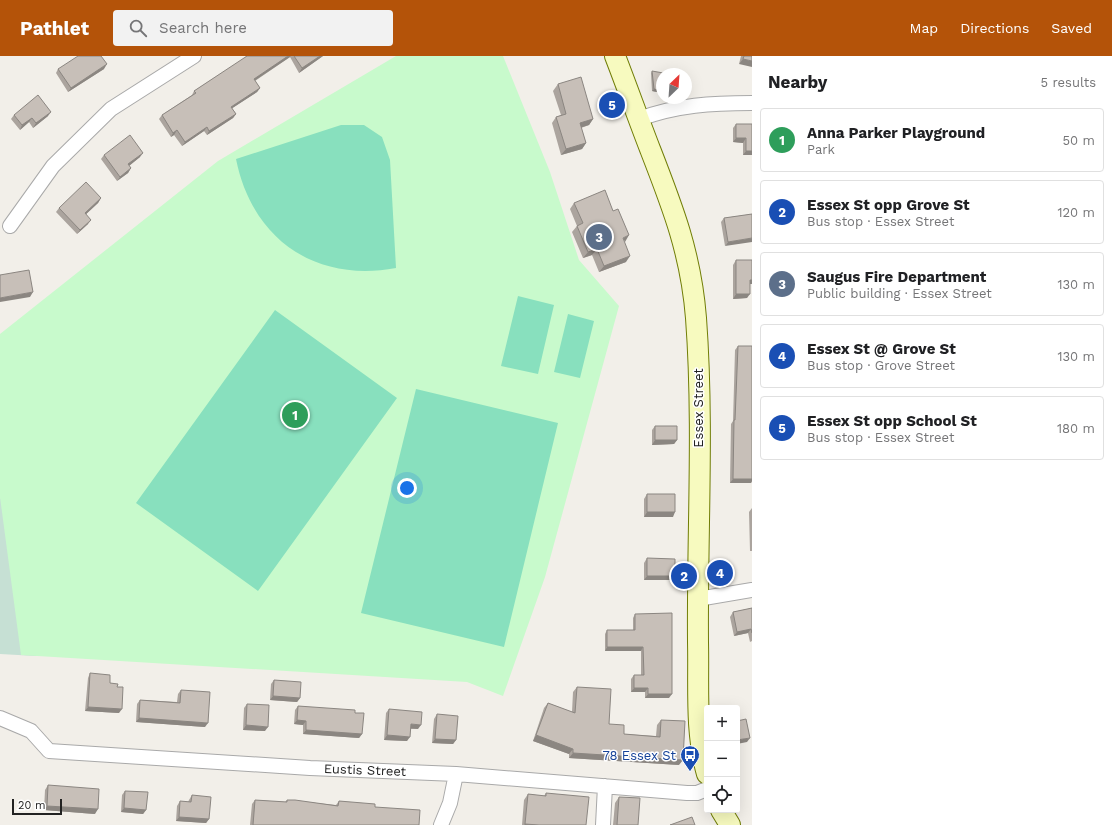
<!DOCTYPE html>
<meta charset="utf-8">
<style>
body{margin:0;font-family:"Work Sans",sans-serif;background:#f2f2f2;color:#202124}
.controls{position:absolute;right:12px;bottom:12px;display:grid;overflow:hidden;border-radius:4px;box-shadow:0 4px 16px #0002}
.controls button{width:36px;height:36px;display:grid;place-items:center;padding:0;border:0;border-bottom:1px solid #e0e0e0;background:#fff;color:#202124;font:20px sans-serif}
.compass{position:absolute;left:656px;top:12px;width:36px;height:36px;border-radius:50%;background:#fff;box-shadow:0 4px 16px #0002;rotate:25deg}
.scale{position:absolute;left:12px;bottom:10px;width:50px;box-sizing:border-box;padding-left:4px;border:2px solid #222;border-top:0;font-size:11px;line-height:14px;white-space:nowrap;color:#222;-webkit-text-stroke:3px #fff;paint-order:stroke}
.you{position:absolute;left:407px;top:432px;width:14px;height:14px;margin:-10px;border:3px solid #fff;border-radius:50%;background:#1a73e8;box-shadow:0 0 0 6px #1a73e833}
.badge{display:grid;place-items:center;width:26px;height:26px;border-radius:50%;background:#b45309;color:#fff;font-size:13px;font-weight:700}
.pin{position:absolute;translate:-50% -50%;border:2px solid #fff;box-shadow:0 1px 4px #0006}
.list{margin:0;padding:0;list-style:none}
h2{display:flex;justify-content:space-between;align-items:center;height:52px;margin:0;padding:0 16px;font-size:17px}
h2 small{font-size:13px;font-weight:400;color:#757577}
.list li{display:grid;grid-template-columns:26px 1fr auto;gap:12px;align-items:center;box-sizing:border-box;height:64px;margin:0 8px 8px;padding:0 8px;border:1px solid #e0e0e0;border-radius:4px}
.list b{display:block;font-size:15px;white-space:nowrap}
.list p{margin:0;font-size:13px;white-space:nowrap;color:#757577}
.list em{font-size:13px;font-style:normal;color:#757577}
.icon{flex:none;width:22px;height:22px;fill:none;stroke:currentColor;stroke-width:2;stroke-linecap:round;stroke-linejoin:round}
.map{position:relative;flex:none;width:752px;height:769px;overflow:hidden}
header{display:flex;align-items:center;gap:24px;box-sizing:border-box;height:56px;padding:0 20px;background:#b45309;color:#fff}
header strong{font-size:19px}
nav{display:flex;gap:22px;margin-inline-start:auto;font-size:14px}
.search{width:280px;height:36px;background:#f2f2f2;display:flex;align-items:center;gap:10px;box-sizing:border-box;padding:0 14px;border-radius:4px;color:#757577;font-size:15px}
main{display:flex}
aside{flex:1;background:#fff}
.map>svg:first-child{display:block}
.wetland{fill:#c6e0d4}
.park{fill:#c8facc}
.pitch{fill:#88e0be}
.lines{fill:none;stroke-linecap:round;stroke-linejoin:round}
.street-casing{stroke:#a9a9a9;stroke-width:16}
.secondary-casing{stroke:#707d05;stroke-width:22}
.street{stroke:#fff;stroke-width:14}
.secondary{stroke:#f7fabf;stroke-width:20}
.wall{fill:#aba49e}
.shaded-wall{fill:#8b8681}
.building{fill:#c7bfb8;stroke:#8b8681}
.labels{text-anchor:middle;dominant-baseline:central;stroke-width:3;stroke-linejoin:round;paint-order:stroke}
.street-label{font-size:13px;fill:#222;stroke:#fff}
.transit-label{font-size:13px;fill:#164399;stroke:#fff;text-anchor:end}
</style>
<header>
<strong>Pathlet</strong>
<div class="search"><svg class="icon" aria-label="search" viewBox="0 0 24 24"><circle cx="10" cy="10" r="6"/><path d="M15 15l6 6"/></svg>Search here</div>
<nav><a>Map</a><a>Directions</a><a>Saved</a></nav>
</header>
<main>
<div class="map">
<svg width="752" height="769" viewBox="0 0 752 769">
<rect width="100%" height="100%" fill="#f2efe9"/>
<path class="wetland" d="M0,440L45,594L36,600L0,598Z"/>
<path class="park" d="M396,0H503L550,116L579,204L619,250L545,521L503,640L467,626L21,599L0,441V278L218,105Z"/>
<path class="pitch" d="M341,69H364L382,81L390,104L396,212C315,227 252,183 236,103Z
M518,240L554,249L538,318L501,310Z
M275,254L397,342L258,535L136,447Z
M568,258L594,265L580,322L554,316Z
M416,333L558,367L504,591L361,557Z"/>
<g class="lines">
<g class="street-casing">
<path id="street" d="M639,63C677,49 712,47 752,47
M10,170L53,110L111,53L194,0
M698,543L752,534
M0,662L31,675L49,695L310,712L456,718L687,737H697L707,733
M441,769L450,747L456,718
M603,769L605,730"/>
</g>
<g class="secondary-casing">
<path id="secondary" d="M615,0C627,31 638,62 650,93C673,152 691,198 696,262C704,370 697,478 698,586C699,629 695,676 707,718
M721,754L730,769"/>
</g>
<use href="#street" class="street"/>
<use href="#secondary" class="secondary"/>
</g>
<path class="wall" d="M246,0H323L299,17L290,1L255,25L260,32L257,36L232,52L236,58L233,62L207,79L204,75L182,90L174,79L171,81L159,63L162,59L192,39L194,35L245,2Z
M741,0H752L739,8Z
M58,13H104L68,36L56,17Z
M652,15L662,37L652,35L651,17Z
M558,28L593,63L589,69L581,72L586,87L582,93L561,99L552,67L556,61L561,59L553,35Z
M14,59L48,60L33,72L29,66L20,74L11,63Z
M736,68H752V99H743V87L733,86V72Z
M104,99L140,101L129,110L131,112L128,117L117,125L101,103Z
M101,142L98,147L86,158L88,168L77,178L56,156L59,152Z
M574,147L624,186L626,206L599,216L592,199L583,202L572,176L577,170L570,153Z
M752,158L725,190L721,166L724,162Z
M736,204H752V228H750L747,242L733,243V209Z
M738,290H752V425L751,427H730L731,368L733,365L735,294Z
M655,370L677,384L674,388L652,389V374Z
M647,438L673,461H644V443Z
M752,452V495H750L749,456Z
M647,502L672,524H644V507Z
M752,552V585L750,586L748,577L734,580L730,561L733,556Z
M635,558L669,642H645V636H631V623L634,619H641V595H605V578L607,574H633V562Z
M90,617L117,631L119,657L85,655L88,622Z
M274,624L300,642L297,646L270,644L271,628Z
M577,631L609,668L624,678L656,680L657,669L661,664L679,709L569,702V698L533,685L544,652L548,647L572,656L573,636Z
M181,634L205,671L136,666L137,648L140,644L177,646L178,638Z
M247,648L265,675L243,674L244,652Z
M298,650L355,657L362,678L359,682L303,678V669L294,668L295,654Z
M389,653L418,673H410L407,685L384,684L386,657Z
M437,658L456,684L453,688L432,687L434,663Z
M48,729L95,758L44,754L45,734Z
M125,735L146,754L143,758L121,756L122,739Z
M546,737L586,769H522L524,744L528,738L544,740Z
M192,739L209,763L206,767L176,765L177,750L180,745L188,746L189,744Z
M619,741L638,769H613L615,747Z
M255,744L285,746L287,744L336,749L339,745L375,751L419,769H250L252,748Z"/>
<path class="shaded-wall" d="M288,0H291L290,1L251,27L254,23Z
M320,0H323L299,17L302,12Z
M743,3L752,5V11L739,8Z
M107,8L104,13L68,36L71,32Z
M260,32L257,36L228,55L231,51Z
M654,33L662,35V37L652,35Z
M51,56L48,60L33,72L36,67Z
M236,58L233,62L207,79L209,75Z
M32,62L29,66L20,74L22,69Z
M593,63L589,69L576,73L580,67Z
M207,71L204,75L182,90L185,86Z
M177,74L174,79L171,81L173,77Z
M736,82H746L743,87L733,86Z
M586,87L582,93L561,99L566,93Z
M746,95H752V99H743Z
M143,97L140,101L125,113L128,108Z
M131,112L128,117L117,125L120,121Z
M101,142L98,147L82,162L85,157Z
M91,164L88,168L77,178L80,174Z
M629,179L625,186L623,182Z
M752,182V186L725,190L728,186Z
M597,193L592,199L583,202L588,196Z
M630,200L626,206L599,216L604,210Z
M750,224H752V228H747Z
M33,236L30,241L0,246V242Z
M736,238H750L747,242L733,243Z
M655,384H677L674,388L652,389Z
M733,423H752V425L751,427H730Z
M647,456H675L673,461H644Z
M647,520H675L672,524H644Z
M751,573L748,577L734,580L737,576Z
M607,591H643L641,595H605Z
M634,632H648L645,636H631Z
M648,638H672L669,642H645Z
M273,640L300,642L297,646L270,644Z
M88,651L122,653L119,657L85,655Z
M139,662L208,667L205,671L136,666Z
M297,664L306,665L303,669L294,668Z
M411,668L421,669L418,673L408,672Z
M246,669L268,671L265,675L243,674Z
M306,674L362,678L359,682L303,678Z
M387,679L410,681L407,685L384,684Z
M536,679L573,693L569,698L533,685Z
M750,682L747,686L737,688V684Z
M435,683L456,684L453,688L432,687Z
M573,697L683,704L679,709L569,702Z
M47,750L98,753L95,758L44,754Z
M124,752L146,754L143,758L121,756Z
M179,761L209,763L206,767L176,765Z
M525,768L539,769H524Z"/>
<path class="building" d="M78,0H101L107,8L71,32L58,13Z
M247,0H288L254,23L260,32L231,51L236,58L209,75L207,71L185,86L177,74L173,77L162,59L196,37L194,35Z
M294,0H320L302,12Z
M744,0H752V5L743,3Z
M652,15L669,18H662V35L654,33Z
M581,21L593,63L580,67L586,87L566,93L556,61L566,58L558,28Z
M38,39L51,56L36,67L32,62L22,69L14,59Z
M736,68H752V95H746V82H736Z
M130,79L143,97L128,108L131,112L120,121L104,99Z
M86,126L101,142L85,157L91,164L80,174L59,152Z
M605,134L613,155L618,153L629,179L623,182L630,200L604,210L597,193L588,196L577,170L583,167L574,147Z
M752,158V182L728,186L724,162Z
M736,204H752V224H750V238H736Z
M29,214L33,236L0,242V219Z
M738,290H752V423H733L734,364H735Z
M655,370H677V384H655Z
M647,438H675V456H647Z
M647,502L675,503V520H647Z
M752,552V577L751,573L737,576L733,556Z
M672,557V638H648V632H634V619H644L643,591H607V574H635V558Z
M90,617L110,619V627L118,628L117,631H123L122,653L88,651Z
M274,624L301,626L300,642L273,640Z
M577,631L611,633L609,668L624,669V678L660,681L661,664L685,665L683,704L573,697V693L536,679L548,647L575,657Z
M181,634L210,636L208,667L139,662L140,644L180,647Z
M247,648L269,649L268,671L246,669Z
M298,650L355,654V657H364L362,678L306,674V665L297,664Z
M389,653L422,656L421,669L411,668L410,681L387,679Z
M437,658L458,660L456,684L435,683Z
M746,663L750,682L737,684V665Z
M48,729L99,733L98,753L47,750Z
M125,735L148,736L146,754L124,752Z
M546,737L589,741L586,769H539L525,768L528,738L546,740Z
M192,739L211,741L209,763L179,761L180,745L191,746Z
M619,741L640,742L638,769H617Z
M255,744L287,746V744H295L338,750L339,745L375,748V751L420,754L419,769H253Z
M692,761L695,769H670Z"/>
<defs>
<g id="bus-pin" transform="scale(1)"><path d="M0 17L-7.5 6A9.5 9.5 0 1 1 7.5 6Z" fill="#1a4fb4" stroke="#fff"/><path d="M-5-6H5V4H4V6H2V4H-2V6H-4V4H-5ZM-3.5-4V0h7V-4ZM-3.5 1.2v1.5H-2V1.2ZM2 1.2v1.5H3.5V1.2Z" fill="#fff"/></g>
</defs>
<g fill-rule="evenodd">
<use href="#bus-pin" x="690" y="699"/>
</g>
<g class="labels">
<g class="street-label">
<text transform="translate(698 352) rotate(-90)">Essex Street</text>
<text transform="translate(365 714) rotate(2)">Eustis Street</text>
</g>
<g class="transit-label">
<text x="676" y="699">78 Essex St</text>
</g>
</g>
</svg>
<div class="controls">
<button>+</button>
<button>−</button>
<button><svg class="icon" aria-label="locate" viewBox="0 0 24 24"><circle cx="12" cy="12" r="6"/><path d="M12 2v4M12 18v4M2 12h4M18 12h4"/></svg></button>
</div>
<svg class="compass" viewBox="-18 -18 36 36"><path d="M0-13l5 13h-10z" fill="#e53935"/><path d="M0 13l5-13h-10z" fill="#757577"/></svg>
<div class="scale">20 m</div>
<div class="you"></div>
<div class="pin badge" style="left:295px;top:359px;background:#2e9e5b">1</div>
<div class="pin badge" style="left:684px;top:520px;background:#1a4fb4">2</div>
<div class="pin badge" style="left:599px;top:181px;background:#5c6f8a">3</div>
<div class="pin badge" style="left:720px;top:517px;background:#1a4fb4">4</div>
<div class="pin badge" style="left:612px;top:49px;background:#1a4fb4">5</div>
</div>
<aside>
<h2>Nearby<small>5 results</small></h2>
<ul class="list">
<li><span class="badge" style="background:#2e9e5b">1</span><div><b>Anna Parker Playground</b><p>Park</p></div><em>50 m</em></li>
<li><span class="badge" style="background:#1a4fb4">2</span><div><b>Essex St opp Grove St</b><p>Bus stop · Essex Street</p></div><em>120 m</em></li>
<li><span class="badge" style="background:#5c6f8a">3</span><div><b>Saugus Fire Department</b><p>Public building · Essex Street</p></div><em>130 m</em></li>
<li><span class="badge" style="background:#1a4fb4">4</span><div><b>Essex St @ Grove St</b><p>Bus stop · Grove Street</p></div><em>130 m</em></li>
<li><span class="badge" style="background:#1a4fb4">5</span><div><b>Essex St opp School St</b><p>Bus stop · Essex Street</p></div><em>180 m</em></li>
</ul>
</aside>
</main>
